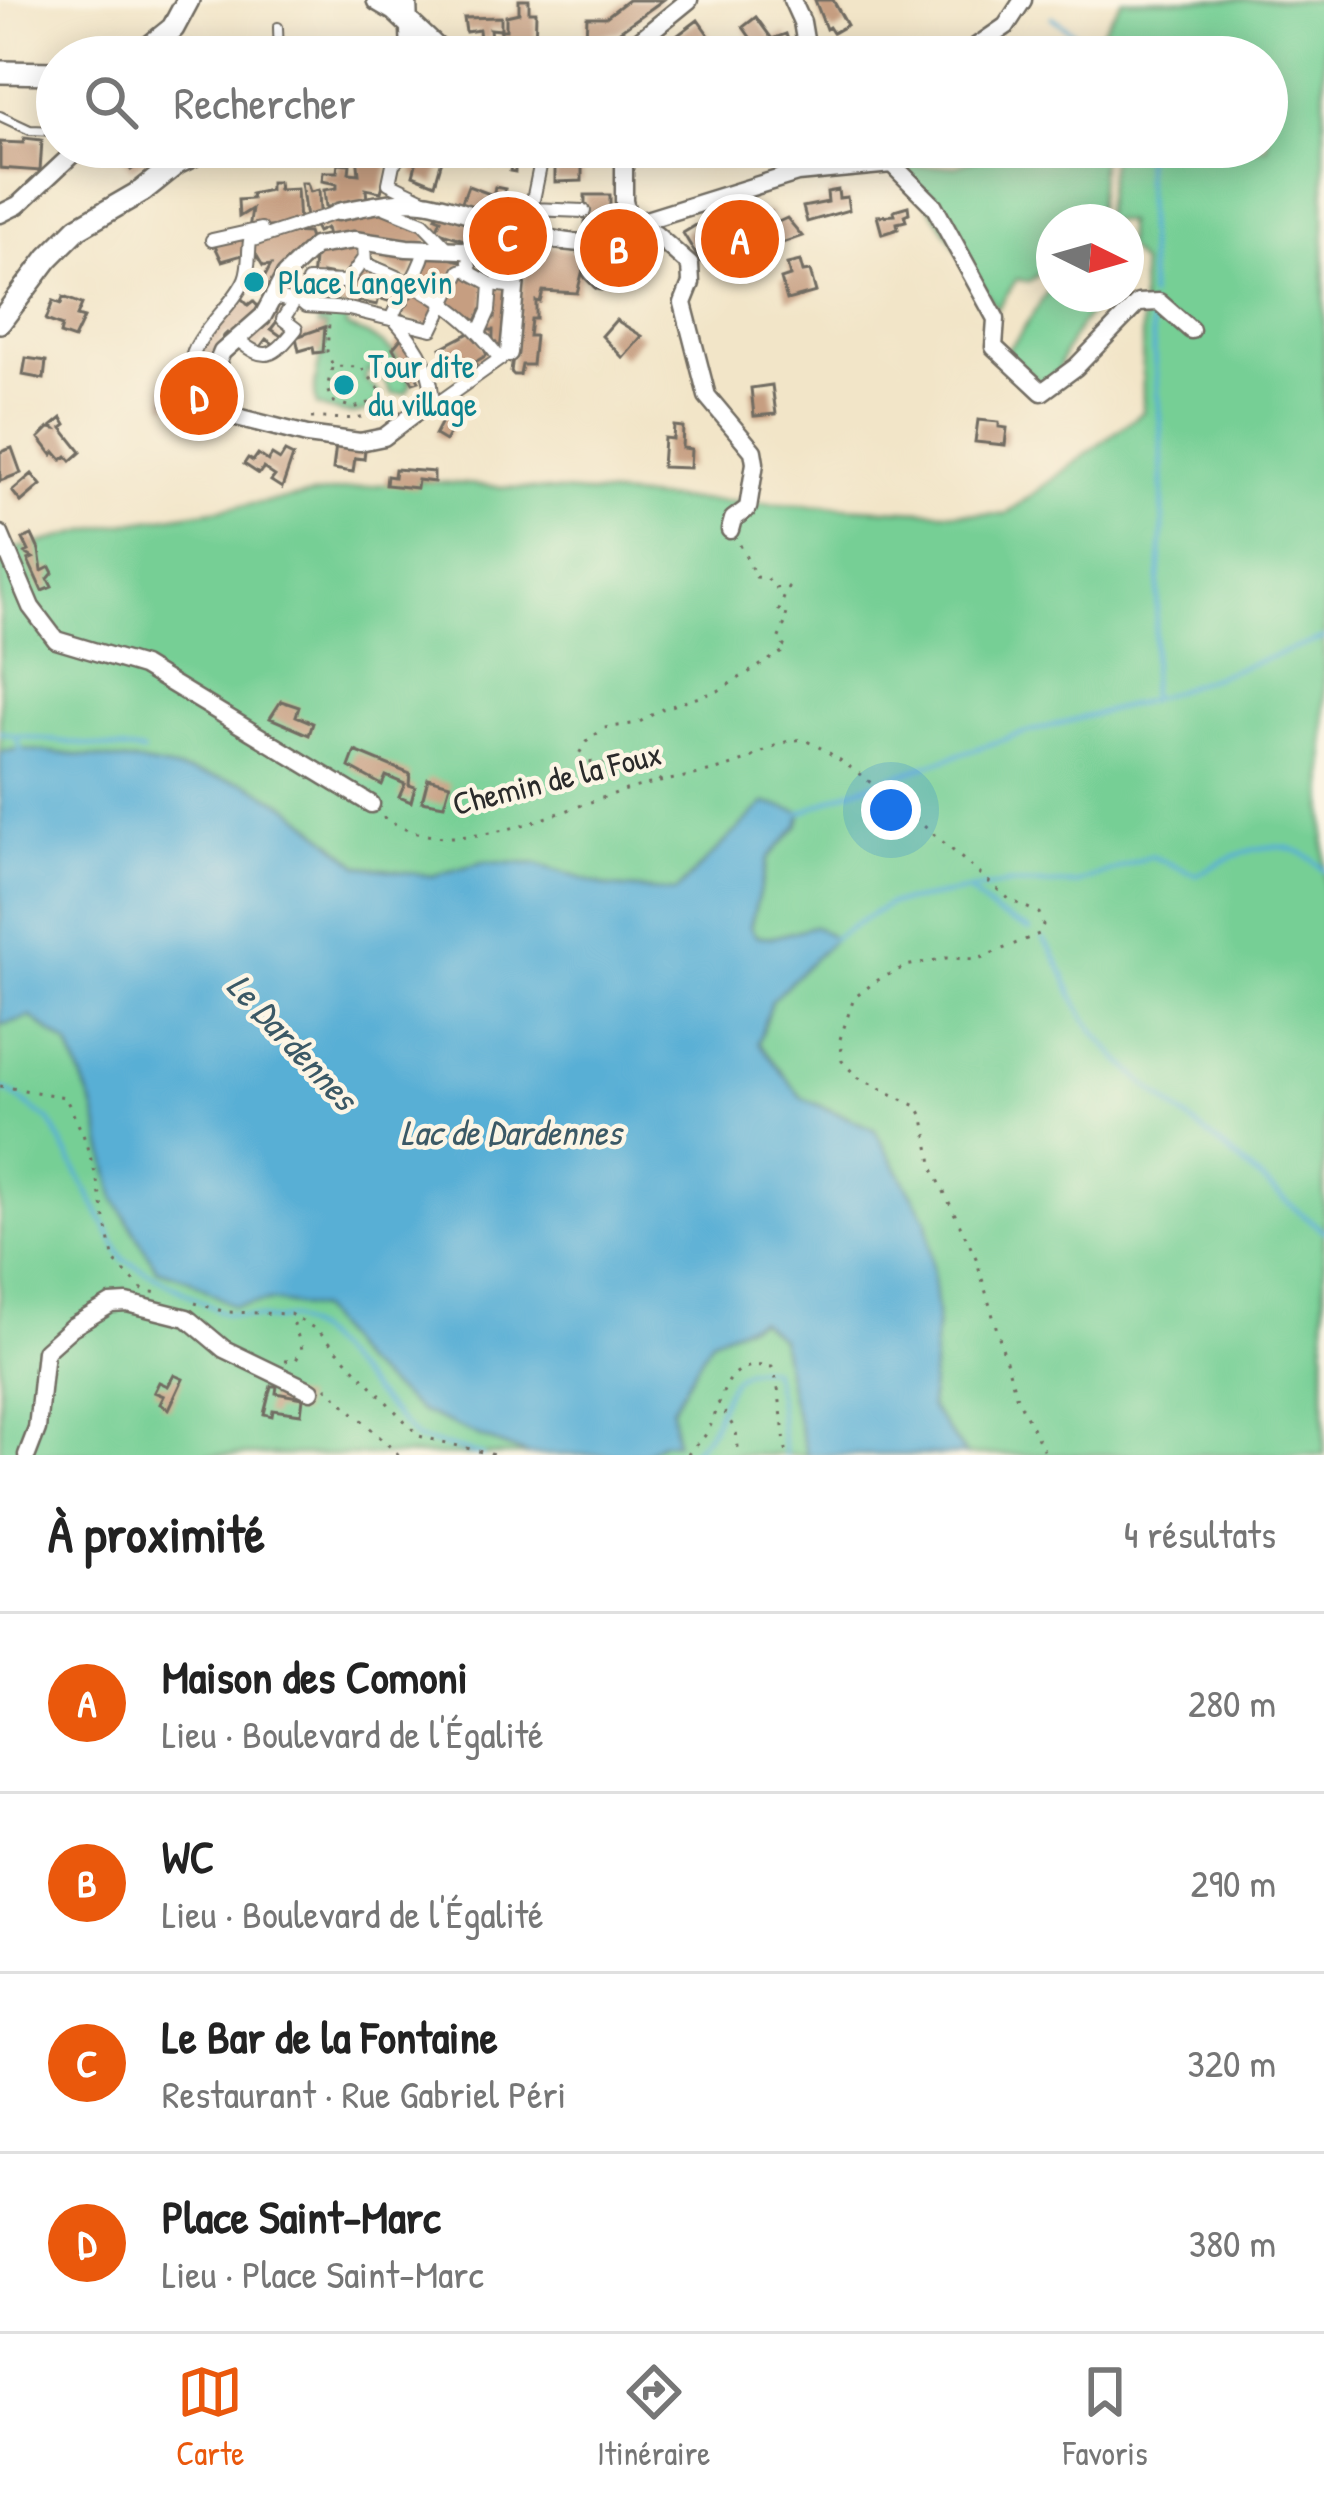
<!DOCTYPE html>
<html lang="fr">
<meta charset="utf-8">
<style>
body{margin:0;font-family:"Patrick Hand",sans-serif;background:#f6f6f6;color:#222}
.compass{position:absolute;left:1036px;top:204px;width:108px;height:108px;border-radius:50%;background:#fff;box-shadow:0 6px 30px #0003;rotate:95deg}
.you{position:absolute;left:891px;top:810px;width:42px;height:42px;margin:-30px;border:9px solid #fff;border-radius:50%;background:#1a73e8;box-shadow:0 0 0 18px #1a73e833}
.badge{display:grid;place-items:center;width:78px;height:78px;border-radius:50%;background:#ea580c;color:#fff;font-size:39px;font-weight:700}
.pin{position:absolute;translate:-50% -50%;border:6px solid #fff;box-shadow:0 3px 12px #0006}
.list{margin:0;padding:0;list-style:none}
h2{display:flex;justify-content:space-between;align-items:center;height:156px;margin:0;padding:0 48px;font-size:51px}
h2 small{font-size:39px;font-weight:400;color:#767676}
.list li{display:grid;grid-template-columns:78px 1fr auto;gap:36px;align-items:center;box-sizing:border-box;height:180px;padding:0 48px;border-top:3px solid #e0e0e0}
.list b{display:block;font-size:45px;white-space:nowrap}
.list p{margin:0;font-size:39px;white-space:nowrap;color:#767676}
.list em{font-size:39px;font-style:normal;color:#767676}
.icon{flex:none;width:66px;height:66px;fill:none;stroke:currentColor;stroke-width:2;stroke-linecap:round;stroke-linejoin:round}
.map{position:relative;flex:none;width:1324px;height:1455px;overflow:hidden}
.search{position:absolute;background:#fff;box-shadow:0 6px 30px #0003;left:36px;right:36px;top:36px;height:132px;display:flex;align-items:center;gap:30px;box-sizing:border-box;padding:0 42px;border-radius:66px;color:#767676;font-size:45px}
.sheet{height:876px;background:#fff}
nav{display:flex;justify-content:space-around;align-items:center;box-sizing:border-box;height:168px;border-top:3px solid #e0e0e0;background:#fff;font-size:33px;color:#767676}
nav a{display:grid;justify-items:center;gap:6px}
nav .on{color:#ea580c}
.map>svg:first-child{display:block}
.green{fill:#76cf95;stroke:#507d60;stroke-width:3}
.water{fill:#59afd5;stroke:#426d80;stroke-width:3}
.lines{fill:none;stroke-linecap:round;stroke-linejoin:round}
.stream{stroke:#59afd5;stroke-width:4.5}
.building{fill:#c69e81}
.service-casing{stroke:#716c62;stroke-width:12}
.pedestrian-casing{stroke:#716c62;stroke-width:16}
.minor-casing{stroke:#716c62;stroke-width:21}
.tertiary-casing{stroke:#716c62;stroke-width:26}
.path{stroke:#716c62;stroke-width:3;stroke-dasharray:3 9;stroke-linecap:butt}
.service{stroke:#fff;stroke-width:8}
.pedestrian{stroke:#fff;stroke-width:12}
.minor{stroke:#fff;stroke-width:16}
.tertiary{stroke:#fff;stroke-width:21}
.culture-dot{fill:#0f9aa8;stroke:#fcf5e5;stroke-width:4.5}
.labels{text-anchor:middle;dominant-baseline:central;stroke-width:9;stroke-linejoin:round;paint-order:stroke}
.culture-label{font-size:33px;fill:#0d838f;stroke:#fcf5e5;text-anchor:start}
.street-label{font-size:33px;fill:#2b2b2b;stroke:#fcf5e5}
.water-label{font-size:36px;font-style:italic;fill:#3b5966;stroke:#fcf5e5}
</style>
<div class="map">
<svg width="1324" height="1455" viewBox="0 0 1324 1455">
<rect width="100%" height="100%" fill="#fcf5e5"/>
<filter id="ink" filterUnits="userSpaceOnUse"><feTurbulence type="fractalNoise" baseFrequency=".00833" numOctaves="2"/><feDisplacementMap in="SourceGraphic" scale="24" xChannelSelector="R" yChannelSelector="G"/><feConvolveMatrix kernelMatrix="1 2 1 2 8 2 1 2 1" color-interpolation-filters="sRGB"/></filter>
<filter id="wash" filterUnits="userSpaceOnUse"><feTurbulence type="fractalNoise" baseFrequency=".004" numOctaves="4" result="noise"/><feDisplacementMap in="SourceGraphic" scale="48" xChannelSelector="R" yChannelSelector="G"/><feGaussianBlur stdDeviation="2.7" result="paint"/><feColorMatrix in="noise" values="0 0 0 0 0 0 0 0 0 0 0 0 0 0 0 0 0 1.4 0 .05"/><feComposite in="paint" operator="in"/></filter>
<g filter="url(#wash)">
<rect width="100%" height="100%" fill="#f2e5c8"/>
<path class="green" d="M1122,0H1324V1455H966L930,1408L937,1314L890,1162L874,1129L802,1098L758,1043L771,1001L834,938L814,926L774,937L756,936L750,927L768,858L798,826L801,812L765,803L675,892L608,887L536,864L484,862L432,876L360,866L291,808L246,783L142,763L21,749L0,752V553L103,527L410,480L651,498L1005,515L1143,412L1141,264L1126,247V222L1103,220L1113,147H1267V57H1095L1092,46Z
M1007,147H1102L1096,222H1054V294H1116C1087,309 1065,342 1057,374L1043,384L1003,353L1016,340L1053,283L1043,270L1029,282L1017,279L997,309L903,167L956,166Z
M320,309L347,311L346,327C384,340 394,347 411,384L406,393L392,394L383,379L368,369L365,379L382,396C364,422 344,414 317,406C310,381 324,353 326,326H318Z
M31,1017L69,1046L95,1110L115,1199L157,1269L188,1279L233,1306L272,1301L319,1309L360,1363L481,1437L529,1455H0V1025Z
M759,1320L780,1337L791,1397L807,1455H643L663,1442L672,1408L712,1338Z"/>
<path class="water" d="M21,749L142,763L246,783L291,808L360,866L432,876L484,862L536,864L608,887L675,892L765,803L802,812L798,826L768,858L750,927L756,936L774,937L814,926L835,938L771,1001L758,1043L802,1098L874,1129L927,1220L937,1314L930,1407L966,1455H807L791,1397L780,1338L759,1320L712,1339L672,1408L676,1443L662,1442L643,1455H529L481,1437L420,1411L360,1363L319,1309L272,1301L233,1306L188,1279L157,1269L115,1199L95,1110L69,1046L31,1017L0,1025V752Z"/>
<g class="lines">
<path class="stream" d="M1052,17L1107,57
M1144,147L1150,297
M1150,698L1163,526L1161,433L1150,308
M0,732L16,736L23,755
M18,736L143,752
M801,813L848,792L1017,735L1149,700L1324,638
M970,892L996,914L1030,930
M832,939L889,904L1007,884H1076L1151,856L1197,875C1238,852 1287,827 1324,871
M1043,939C1063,961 1069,997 1087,1021C1125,1075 1181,1112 1231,1154C1262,1180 1291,1207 1324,1231
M0,1091L6,1090L50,1121L123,1259L223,1313L274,1320L290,1318L317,1333L417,1439L482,1455
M690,1455C695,1446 704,1441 709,1432C726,1402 724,1362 771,1369C779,1388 780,1431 785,1455"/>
</g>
<g id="blocks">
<path class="building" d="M519,0H529V12H536L535,48L550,47V57H487V49L501,48V30H506V16L519,13Z
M628,0H663L617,33L586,38L587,17H606Z
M815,0H833L847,25L833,33L829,27L826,29Z
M501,17V30L490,29L491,39H480L479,30L466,32L464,18Z
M756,17L772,39L786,34L794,57H764L743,27Z
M698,20L710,37L683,57H663L658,50Z
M24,138L42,140L40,171L0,168V142L23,143Z
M115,147H164L131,170Z
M474,147H515V172L510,171L511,166L471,162Z
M555,147H582V181L555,182Z
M822,147H875L878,159L823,166Z
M366,150L391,154L381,192L366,189L367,200L360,205L326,207L324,190L337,188V184L322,181L323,172H337L338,163L350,164L349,173L359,174L357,155Z
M419,153L442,160L435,184L413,175Z
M270,182H278L279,190L297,189L299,224L249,229L252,209L239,217L238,200L252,199L251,194L270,190Z
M301,183H307L310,192L319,190L320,213L306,218Z
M468,186L490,194L488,200L492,202L495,187L505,189L499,215L461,204Z
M838,190L839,198L847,197L849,210L807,222L803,207L828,202L827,192Z
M585,195H610V229H585Z
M908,206L909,213L904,215L906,221L897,223L898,229L882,234L877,216L895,215L894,210Z
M368,209L391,214L431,232L425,246L329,240L326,228L317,232L312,222L341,215L362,216Z
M771,212L774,224L787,218L802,236L721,264V259L704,257L700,261L683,233L706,219L710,225L719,222L717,218Z
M438,213L510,233L505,253L436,231L441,219L436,217Z
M289,232L308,233L312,245L271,290L261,284L271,265L263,266L257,256L252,260V242Z
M244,235L246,254L222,261L213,242Z
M532,242L587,254L577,293L543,291L540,302L536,301V319H531L529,336H535L532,365H522L520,375H514L511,372L522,286Z
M359,244L356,269L350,278L323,273L322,281L312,279L315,250Z
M369,245L418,256L410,278L366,256Z
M431,253L464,262L462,267L457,266L444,299L418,285Z
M800,261L803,272L810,271L816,292L787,300L781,279L790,276L787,264Z
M361,269L403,285L394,303L379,298L377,305L358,301L355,309L305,304L311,283L352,292V280H357Z
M463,272L486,285L484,311L481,310L476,321L447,304Z
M496,288L510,290L505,350L493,344V330H488L486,318H494Z
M416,291L440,306L431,327L399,313L408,304L402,300L406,293L412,297Z
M239,296L248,305L253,301L263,312L234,340L227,333L224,336L204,378L193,373L197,355Z
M63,297L82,304L77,316L84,318L74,339L60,334L62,326L46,320L53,301L61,304Z
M275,302L290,305L271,329L284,338L277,346L266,339L258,350L241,338Z
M616,320L642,336L623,358L602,336Z
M325,327L323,352L314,353L313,347L299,351L296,337Z
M475,330L487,355L475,362L478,367L471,370L469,363L454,370L452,364L448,365L441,348Z
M404,335L421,364L414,370L419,381L413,383L393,348Z
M26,358L46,361L44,379L23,375Z
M164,379L184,380L183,406L163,405Z
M772,385L776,414L754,416L751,388Z
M451,399L462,401L465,406L445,441L435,435L446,414L448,407L443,405Z
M62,418L66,425L62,428L81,452L71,461L67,456L62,460L55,452L52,455L39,438L49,428L55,429L52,426Z
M978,420L999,422V427L1007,428L1005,445L975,442Z
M674,426L683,427L682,448L691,449L690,468L662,467L664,438L673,439Z
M336,445L365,449L364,459L355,458L353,472L333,469Z
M12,448L21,473L0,481V452Z
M285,452L293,456L282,488L271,481L275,476L263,468L259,474L244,464L248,458L253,461L258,454L268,461L272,455L280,460Z
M395,469L434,472V482L418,480L417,488L386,485L387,476L394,477Z
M32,474L41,485L21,502L12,491Z
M32,535L39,550L42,571L50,567L53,573L48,579L52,587L42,591L28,560L33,558L25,553L29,551L23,539Z
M281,701L299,707L296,716L313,723L309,735L270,718Z
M355,751L410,774L409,785L415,787L411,802L399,797L405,784L386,776L382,785L349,767Z
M428,778L450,784L444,805L422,801Z
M174,1375L183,1379L169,1409L160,1404L164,1396L154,1392L159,1382L168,1386Z
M271,1386H277L276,1393L303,1398L301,1414L273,1410L272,1416L264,1414Z"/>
</g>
</g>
<g filter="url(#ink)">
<use href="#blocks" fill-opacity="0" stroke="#716c62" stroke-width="3"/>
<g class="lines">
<g class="service-casing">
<path id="service" d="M278,27L279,57
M0,116L30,130L57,131"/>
</g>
<g class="pedestrian-casing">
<path id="pedestrian" d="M409,147L393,164L389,183L424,200
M379,205L423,223L448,249
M531,209L584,211
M526,234L544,147
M212,240L261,229
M364,241L365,264C421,285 465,310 500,359
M469,262L471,273L491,284L516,287
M308,281L347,282L362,261
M299,300L306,306L349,309L432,329L460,271L470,268
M480,331L489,311L491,284
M237,339C266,364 274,356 296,329L283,319L294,302L273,297
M205,390L193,385C178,342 230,314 245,279C250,267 248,254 250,241L338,212
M422,408L432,395C431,365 412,339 392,317C402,293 419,275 425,249
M427,411L503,357"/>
</g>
<g class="minor-casing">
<path id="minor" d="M408,0L410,57
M792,0L802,22L808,57
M619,57L689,0
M961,57L1006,26L1023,0
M624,147V201L630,225
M797,173L810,147
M338,212C365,207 394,199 423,202C474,207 588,274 630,225L797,173L892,164L934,206L996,319L994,347L1042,392L1076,367L1138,303L1159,302L1191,330
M0,214L18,205L80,147
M630,225L655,234L690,265L691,283L683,303L707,396L753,451L755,463L748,508L733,519L730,530
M590,241L592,272L601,281L609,278L618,259L638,249L642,236L639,227
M509,353L517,268L526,234
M213,373L225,414L307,435L360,442L384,437L422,408
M191,425L222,352L263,316L285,275L315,246L354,240L407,248L461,250L519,261
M0,534L31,607L56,640L143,666L371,804
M27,1455L37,1429L45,1351L72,1327L111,1304L127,1303L187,1318L224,1349L311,1391"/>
</g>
<g class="tertiary-casing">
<path id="tertiary" d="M378,0L395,10L445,57
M137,57L173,28L188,0
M0,72L57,73
M0,322L48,258L78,228L142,191L177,163L210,147"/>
</g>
<path class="path" d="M332,368L327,388L331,401L354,408L384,398
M311,418C342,417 367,426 388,399L361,367L333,366L327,352L329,323
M661,781L649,773L576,759L586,742L604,728L638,723L662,709L718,691L787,649L778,640L788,616L778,613L788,587L775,588L767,578L756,577L738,541
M383,817C451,866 554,812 626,790C664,779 704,776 741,762C759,756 782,738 801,740C836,744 974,870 1010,900L1039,913L1043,925L1039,934L978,959L946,958L906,966L876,981L854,998L840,1039L842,1061L857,1077L918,1107L924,1118L933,1169L976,1258L1016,1395L1046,1455
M0,1086L65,1097L83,1134L96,1176L114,1261L143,1290L157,1293
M195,1303L226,1312L290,1314L319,1331L419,1436L494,1455
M285,1361L296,1360L302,1349L292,1318
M326,1387L399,1455
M718,1402L736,1431L739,1455
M688,1455C692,1446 701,1442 706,1434C725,1403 719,1358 772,1367C781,1387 782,1431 787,1455"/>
<use href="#service" class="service"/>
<use href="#pedestrian" class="pedestrian"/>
<use href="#minor" class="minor"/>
<use href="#tertiary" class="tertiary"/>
</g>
</g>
<g class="culture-dot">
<circle cx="254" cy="282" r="12"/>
<circle cx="344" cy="385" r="12"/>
</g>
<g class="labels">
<g class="culture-label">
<text x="278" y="282">Place Langevin</text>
<text x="368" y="366">Tour dite<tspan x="368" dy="38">du village</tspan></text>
</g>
<g class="street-label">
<text transform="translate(557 778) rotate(-14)">Chemin de la Foux</text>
</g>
<g class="water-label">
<text transform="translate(293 1041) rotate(47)">Le Dardennes</text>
<text x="511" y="1131">Lac de Dardennes</text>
</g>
</g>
</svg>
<svg class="compass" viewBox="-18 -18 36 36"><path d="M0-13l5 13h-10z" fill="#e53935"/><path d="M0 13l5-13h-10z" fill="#767676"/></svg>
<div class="you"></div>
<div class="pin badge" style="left:740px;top:239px">A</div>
<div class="pin badge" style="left:619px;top:248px">B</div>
<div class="pin badge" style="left:508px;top:236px">C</div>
<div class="pin badge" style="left:199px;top:396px">D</div>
<div class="search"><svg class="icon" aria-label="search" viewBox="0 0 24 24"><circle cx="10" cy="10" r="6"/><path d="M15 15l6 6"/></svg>Rechercher</div>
</div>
<section class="sheet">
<h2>À proximité<small>4 résultats</small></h2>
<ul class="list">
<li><span class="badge">A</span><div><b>Maison des Comoni</b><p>Lieu · Boulevard de l'Égalité</p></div><em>280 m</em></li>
<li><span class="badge">B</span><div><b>WC</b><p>Lieu · Boulevard de l'Égalité</p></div><em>290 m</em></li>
<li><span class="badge">C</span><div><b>Le Bar de la Fontaine</b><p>Restaurant · Rue Gabriel Péri</p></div><em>320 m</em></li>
<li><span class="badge">D</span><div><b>Place Saint-Marc</b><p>Lieu · Place Saint-Marc</p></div><em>380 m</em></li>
</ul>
</section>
<nav>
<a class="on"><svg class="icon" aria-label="map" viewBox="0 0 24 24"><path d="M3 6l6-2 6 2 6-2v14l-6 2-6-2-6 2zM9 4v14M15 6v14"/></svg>Carte</a>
<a><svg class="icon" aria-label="directions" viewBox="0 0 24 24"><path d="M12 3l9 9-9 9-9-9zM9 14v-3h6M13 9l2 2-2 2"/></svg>Itinéraire</a>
<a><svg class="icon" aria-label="saved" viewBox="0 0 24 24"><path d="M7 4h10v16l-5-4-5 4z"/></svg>Favoris</a>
</nav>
